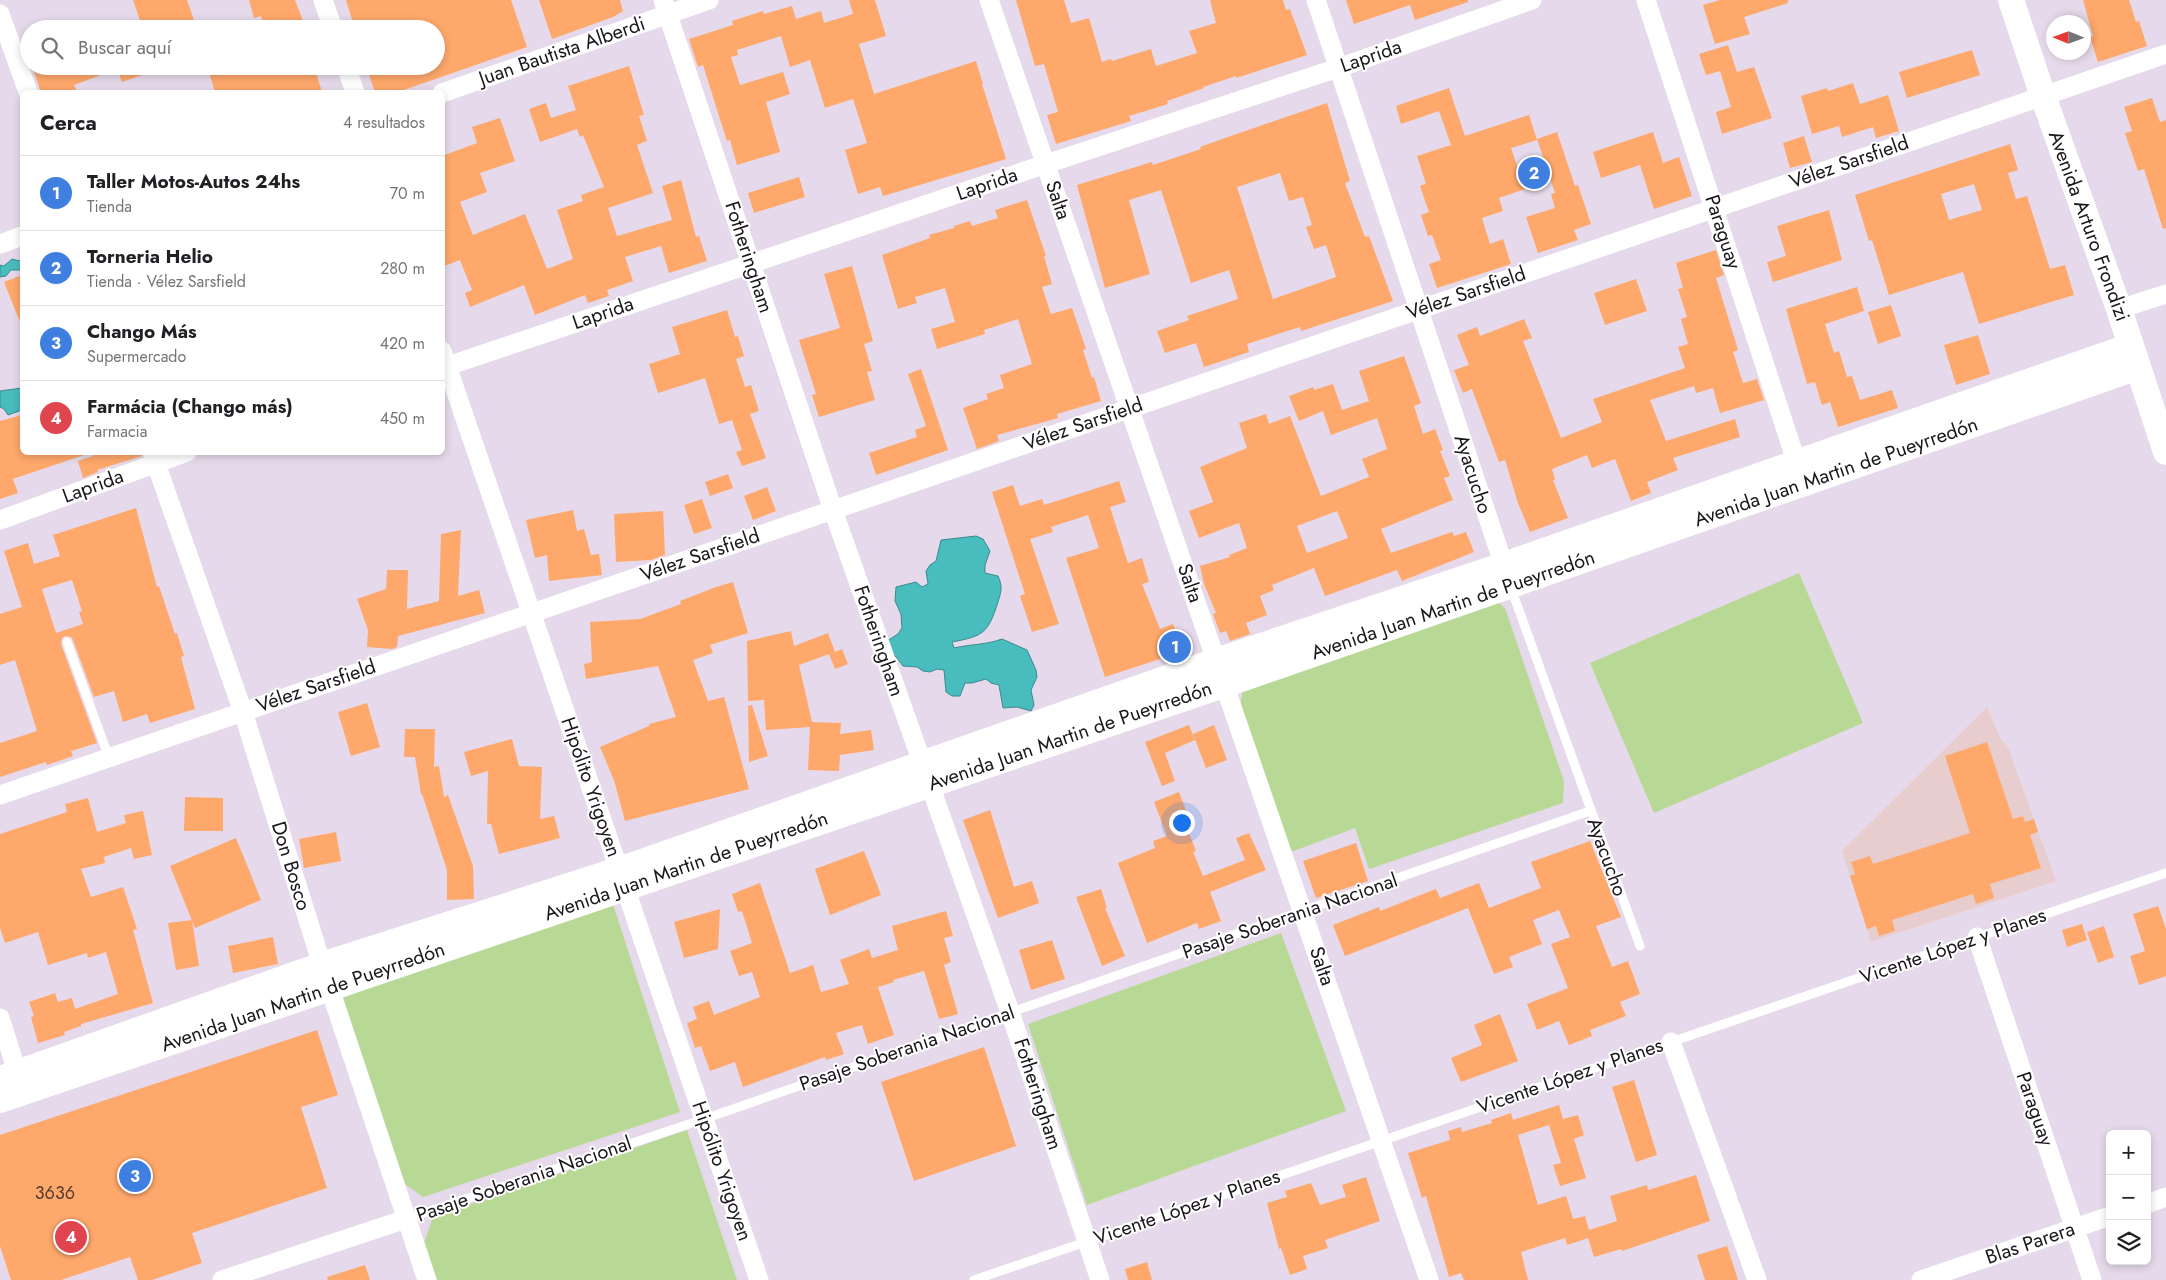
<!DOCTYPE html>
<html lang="es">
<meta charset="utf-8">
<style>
body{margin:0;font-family:Jost,sans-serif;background:#f6f6f6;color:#202124}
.controls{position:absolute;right:15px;bottom:15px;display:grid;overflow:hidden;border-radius:8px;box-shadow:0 2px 8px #0003}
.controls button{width:45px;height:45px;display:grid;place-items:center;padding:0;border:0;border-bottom:1px solid #e0e0e0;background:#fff;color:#202124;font:25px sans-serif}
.compass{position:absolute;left:2046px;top:15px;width:45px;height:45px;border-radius:50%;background:#fff;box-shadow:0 2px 8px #0003;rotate:271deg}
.you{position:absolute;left:1181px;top:822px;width:18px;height:18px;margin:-12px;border:4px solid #fff;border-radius:50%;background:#1a73e8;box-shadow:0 0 0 8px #1a73e833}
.badge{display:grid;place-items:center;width:32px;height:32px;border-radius:50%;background:#946f17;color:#fff;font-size:16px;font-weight:700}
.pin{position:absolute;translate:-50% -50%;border:2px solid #fff;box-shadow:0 1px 5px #0006}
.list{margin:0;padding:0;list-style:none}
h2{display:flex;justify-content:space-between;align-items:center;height:65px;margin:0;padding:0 20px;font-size:21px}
h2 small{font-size:16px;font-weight:400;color:#757577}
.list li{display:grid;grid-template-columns:32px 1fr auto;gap:15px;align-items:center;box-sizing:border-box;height:75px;padding:0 20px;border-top:1px solid #e0e0e0}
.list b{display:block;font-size:19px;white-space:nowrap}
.list p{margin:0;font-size:16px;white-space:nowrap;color:#757577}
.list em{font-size:16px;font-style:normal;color:#757577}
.icon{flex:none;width:28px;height:28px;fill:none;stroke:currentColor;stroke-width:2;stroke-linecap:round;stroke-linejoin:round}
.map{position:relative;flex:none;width:2166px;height:1280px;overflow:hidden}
.search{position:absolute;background:#fff;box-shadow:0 2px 8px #0003;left:20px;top:20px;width:425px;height:55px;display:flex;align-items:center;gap:12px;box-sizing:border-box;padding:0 18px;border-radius:28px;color:#757577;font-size:19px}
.panel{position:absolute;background:#fff;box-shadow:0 2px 8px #0003;left:20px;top:90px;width:425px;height:365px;border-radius:8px}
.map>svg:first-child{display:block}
.education{fill:#e8cdcf}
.green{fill:#b8d895}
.water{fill:#49bcbd;stroke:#3b8a8d}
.building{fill:#fea86b;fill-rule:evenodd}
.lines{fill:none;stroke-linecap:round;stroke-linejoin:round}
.lane{stroke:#fff;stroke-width:9}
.street{stroke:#fff;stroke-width:19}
.secondary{stroke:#fff;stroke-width:26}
.labels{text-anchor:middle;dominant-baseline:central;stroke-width:4;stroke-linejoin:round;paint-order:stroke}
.number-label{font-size:18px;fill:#533a30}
.street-label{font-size:20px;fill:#1a161c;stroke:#fff}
</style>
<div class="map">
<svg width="2166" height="1280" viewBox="0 0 2166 1280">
<rect width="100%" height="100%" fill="#e6d9eb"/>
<path class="education" d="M1987,707L2000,738L2008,747L2056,881L1871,942L1842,851Z"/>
<path class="green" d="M1799,573L1863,723L1654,813L1590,663Z
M1491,596L1505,608L1564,781L1563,803L1369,869L1355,828L1291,852L1239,714L1243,688Z
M613,904L680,1112L423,1197L405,1184L343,998L412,967Z
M1281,933L1346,1111L1087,1205L1028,1024Z
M687,1130L737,1280H437L424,1243L433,1217Z"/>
<path class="water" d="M22,258V270H11L6,276L0,277V265L4,266L12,259L19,261Z
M22,388V410L8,415L4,409L0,407V391Z
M976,536L983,539L990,551L985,565V573L998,576C1003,587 1001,592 998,602C988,633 984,636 952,642L954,648C971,644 986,645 1002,639L1027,650L1036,670L1037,677L1031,690L1034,705L1031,711L1017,707L1003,708L999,685L991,683L986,679L972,683H965L960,696H952L946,692L944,670L937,669L930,672L923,671L917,667L903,666L897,658L887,648V641L898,634L902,628L901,614L895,601L896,587L916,582L922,587L928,584L926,571L930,565L936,561L941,540Z"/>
<path class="building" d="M133,0H187L197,29H143Z
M249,0H295L306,29H265L261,16L254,18Z
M346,0H511L527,47L398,92H375L366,66H436V29H355Z
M539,0H620L623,11L613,17L552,39Z
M849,0H875L886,36L859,44L874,94L976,61L983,84H982L1006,159L883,196L880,187L858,194L845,150L867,143L853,99L825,108L810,60L790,67L781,36L737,50L738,55L731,57L740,85L783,72L790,94L766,102L780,152L737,165L730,140L727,141L719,116L703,65L698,67L689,39L733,25L732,21L763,11L764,14L792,6L796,19L821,11L824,23L853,14Z
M1016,0H1064L1071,23L1089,18L1102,62L1111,59L1112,61L1151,49L1156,66L1197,53L1189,31L1216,23L1210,0H1283L1286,10L1290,9L1307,55L1236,78V76L1203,87L1204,88L1167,101L1168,104L1129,116L1131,121L1056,144L1047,115L1058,112L1044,64L1035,66Z
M1346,0H1468V2L1415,20L1410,5L1354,24Z
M1720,0H1788V3L1744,17L1750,34L1715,44L1703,5Z
M2083,0H2129L2136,22L2139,21L2147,46L2098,62L2090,37L2093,36Z
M1728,45L1737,72L1754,67L1772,118L1722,134L1716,112L1731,107L1720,71L1706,75L1699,54Z
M1972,50L1980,75L1907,98L1899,72Z
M32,66H161L162,68L122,82L117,69L74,85L77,92H41Z
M207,66H314L322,92H215Z
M629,66L644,115L639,116L647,141L637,145L653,193L608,208L617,236L672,220L662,186L681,180L696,237L699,236L707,261L669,273L661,246L625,257L633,281L607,290L609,296L588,303L585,295L535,315L524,285L470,307L465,293L472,290L460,260L442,267V156L477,143L472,127L500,118L515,161L480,173L487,192L460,202L473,235L525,214L547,269L573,259L557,210L583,201L581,195L604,187L583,135L580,137L577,129L540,142L529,109L546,103L551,118L576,110L568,86Z
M1853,83L1860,104L1888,95L1899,131L1876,138L1873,127L1842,137L1839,126L1812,134L1801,96L1827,88L1828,91Z
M1449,88L1465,136L1529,115L1537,140L1511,148L1525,189L1499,198L1503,211L1482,218L1490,244L1503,239L1511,264L1437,288L1429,264L1441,260L1432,235L1428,236L1421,215L1429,212L1420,186L1426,184L1417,156L1451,145L1439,111L1401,124L1396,106Z
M2152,98L2160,122L2166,120V228L2163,229L2144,169L2138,171L2125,133L2132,131L2124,107Z
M1327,103L1350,181L1345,183L1365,237L1369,236L1393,301L1301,331L1300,327L1247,344L1249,352L1204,367L1196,343L1165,353L1157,331L1189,320L1187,316L1238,299L1229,270L1191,283L1161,190L1129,200L1150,274L1105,288L1077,185L1152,162L1153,165L1201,149L1200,147L1225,138ZM1280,173L1289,201L1303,197L1312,225L1306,227L1314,249L1326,245L1336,277L1273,299L1237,187Z
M1557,132L1575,186L1578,185L1591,224L1574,230L1578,240L1538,253L1526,217L1555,208L1551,194L1555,193L1537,139Z
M1653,132L1663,163L1679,157L1692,196L1654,209L1640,165L1601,178L1593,152Z
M1804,136L1812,162L1790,168L1783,143Z
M2010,144L2018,170L2008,173L2016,199L2027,196L2050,269L2065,265L2074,295L1979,324L1963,272L1889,295L1872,240L1869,241L1855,195ZM1974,184L1982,210L1949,220L1941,194Z
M799,177L805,197L754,213L748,193Z
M1027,200L1046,256H1044L1052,284L1042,287L1051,314L1072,308L1086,349L1083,350L1092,378L1094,377L1101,401L1057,414L1058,418L997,435L999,441L977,449L963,408L988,399L986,394L1004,388L1000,375L1032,364L1018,319L984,330L985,334L937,349L931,329L955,322L945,288L915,297L917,303L898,309L882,255L930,238L929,235L954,228V226L970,221L972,226L998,218L995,210Z
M1829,210L1842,260L1773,282L1767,262L1786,256L1777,226Z
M1716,250L1724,275L1716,278L1738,350L1733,352L1743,383L1757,379L1764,400L1720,413L1713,388L1696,393L1694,386L1650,400L1666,441L1735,419L1740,437L1673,458L1678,470L1647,482L1651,493L1631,501L1615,459L1592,468L1587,455L1552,469L1555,480H1553L1568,518L1530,532L1518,503L1505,460L1499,462L1472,389L1463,393L1454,370L1469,365L1457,335L1477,327L1480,336L1524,319L1532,338L1523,341L1561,438L1602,422L1593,399L1685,368L1678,347L1688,344L1681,319L1687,317L1678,289L1683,288L1676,263Z
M852,266L873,341L864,344L872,371L867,372L875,400L819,417L812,395L816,394L799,340L840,328L824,274Z
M22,275V327L4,282Z
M1636,279L1647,311L1605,325L1594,293Z
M1857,287L1864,311L1825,324L1834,353L1839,351L1847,377L1852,376L1860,400L1892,390L1898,408L1838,427L1830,402L1822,405L1815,382L1807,384L1786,309Z
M1891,305L1901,336L1878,344L1868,312Z
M727,310L735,337L738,336L744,356L736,359L745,387L751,385L759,411L750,414L766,458L742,466L736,452L742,450L732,420L719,424L705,378L658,393L649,364L680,354L672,327Z
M1978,335L1990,374L1956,385L1944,345Z
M1404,356L1421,403L1414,406L1423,434L1435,429L1443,450L1440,451L1450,476L1444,478L1453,500L1381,529L1391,553L1452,532L1454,536L1466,532L1474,552L1402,581L1397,570L1325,596L1314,568L1272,585L1274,590L1260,596L1267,615L1246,623L1250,634L1230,641L1226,631L1220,633L1213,614L1216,613L1204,584L1200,566L1230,557L1229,555L1247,548L1239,523L1199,538L1189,511L1213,502L1200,467L1247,448L1239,423L1266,414L1269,424L1290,416L1321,496L1369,477L1362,459L1387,449L1377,418L1331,435L1323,411L1299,421L1289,396L1313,387L1314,390L1333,384L1342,410L1369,401L1359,371ZM1337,511L1348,538L1307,553L1297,526Z
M921,369L948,450L876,475L869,453L917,437L915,430L926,426L908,374Z
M22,415V452H84V455L13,479L18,493L0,499V421Z
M92,452H141L142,456L97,470L98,472L83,478L78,461L93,456Z
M728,474L733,488L710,496L705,482Z
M1119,481L1126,502L1110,507L1128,563L1142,558L1149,582L1142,584L1160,629L1173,624L1184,651L1105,677L1066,558L1099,548L1088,515L1051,527L1053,532L1030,539L1059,624L1032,632L1020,596L1025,594L992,492L1013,485L1020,506L1042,499L1044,505Z
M767,487L776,511L753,520L744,496Z
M702,499L712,528L694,534L684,505Z
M136,508L157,587L159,586L175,634L177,633L184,656L181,657L195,709L150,723L147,714L123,722L114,691L94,697L73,640L71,637L65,636L62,638L61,644L97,743L71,751L73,756L47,765L46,762L0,777V743L37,731L15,660L0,665V614L22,607L4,551L28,543L34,564L60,556L53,535ZM72,580L82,611L79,612L83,624L56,633L42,589Z
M573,510L577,531L584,529L591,555L599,554L602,575L549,581L547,555L535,558L526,520Z
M663,511L665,555L651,560L616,562L614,514Z
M461,530L458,596L479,590L485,613L398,636L397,647L392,649L367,647L368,630L357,599L386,589L387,570H408L407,609L439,601L441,534Z
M733,582L748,633L710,645L713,653L693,660L708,701L724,697L749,789L625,821L614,780L600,747L649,726V724L676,717L658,666L586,679L584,664L592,662L590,622L640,619L681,604L680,601L716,587Z
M791,631L794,646L828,633L835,652L833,653L842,649L848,664L835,669L829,654L799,665L812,722L841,723L840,734L871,730L874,750L840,755L839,771L808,770L810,727L766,730L764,700L748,701L747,641Z
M367,703L380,747L351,756L338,712Z
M752,705L768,756L749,762L748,706Z
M1189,725L1195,740L1165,753L1175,781L1162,786L1145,742Z
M1214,725L1227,760L1206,768L1193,734Z
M405,729H435L434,767L439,766L444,797L448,795L473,866L474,899L447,900V870L422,794H421L415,757H404Z
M512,739L519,766L542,767L540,819L554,816L560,838L499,854L491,824H487L488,771L471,776L464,752Z
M1987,742L2013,819L2023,816L2025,822L2034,819L2038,832L2030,835L2041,868L1990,884L1994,898L1976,904L1973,894L1892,920L1895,931L1879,936L1876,926L1867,929L1850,876L1855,874L1851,862L1870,856L1873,864L1970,833L1945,756Z
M1179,792L1192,826L1187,828L1196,851L1193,852L1203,876L1245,860L1236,838L1249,833L1266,870L1210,892L1221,921L1199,929L1197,923L1147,943L1118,863L1155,848L1153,841L1167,836L1154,802Z
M185,797L223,798V831H184Z
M88,798L97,832L126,823L124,815L143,811L152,855L134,859L131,848L104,857L105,863L81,869L91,897L123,887L137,929L133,930L153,1003L81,1024V1026L64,1032L65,1035L38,1043L31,1017L34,1016L29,1002L55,993L58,1002L72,998L75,1009L118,994L106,952L88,958L87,953L48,965L38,932L5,943L0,928V834L67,812L65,804Z
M990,810L1014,887L1032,881L1039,903L998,918L963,820Z
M336,832L341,861L304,868L299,839Z
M236,838L261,900L195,928L170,866Z
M1590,841L1621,917L1596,926L1612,967L1628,961L1640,994L1620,1002L1626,1016L1590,1030L1592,1036L1569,1045L1559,1021L1537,1030L1527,1004L1568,988L1551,944L1570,937L1559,910L1533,920L1542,944L1509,957L1513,967L1494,974L1468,908L1345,956L1333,925L1379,907L1380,911L1436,889L1440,898L1479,883L1489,908L1541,888L1531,862Z
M1356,843L1368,881L1316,898L1303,861Z
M864,851L881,895L830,915L815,869Z
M760,883L790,973L813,965L821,992L849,984L840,960L869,949L872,958L898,950L892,926L946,911L953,936L944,938L951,962L944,965L958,1014L939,1019L924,971L893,980L894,982L878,987L894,1035L868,1044L862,1025L836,1033L844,1054L826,1060L825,1057L743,1087L735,1062L710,1071L701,1046L695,1048L687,1023L697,1019L693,1007L709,1001L714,1015L760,997L752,972L739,976L730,951L752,943L742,911L738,912L732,894Z
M1101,889L1107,908H1105L1125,956L1102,966L1076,897Z
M2158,906L2166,929V976L2139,985L2130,956L2145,951L2133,914Z
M720,909L718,949L684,958L674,922Z
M192,920L199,966L176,970L168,923Z
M2082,924L2087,940L2067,947L2062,930Z
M2104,926L2114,957L2098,963L2087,932Z
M273,937L278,964L233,973L228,946Z
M1052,940L1065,979L1031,990L1019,950Z
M1500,1014L1518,1061L1461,1082L1451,1058L1482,1045L1474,1025Z
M317,1030L338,1095L301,1107L327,1188L192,1233L202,1263L152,1280H138L130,1257L61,1280H11L0,1246V1135Z
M984,1047L1016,1146L914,1181L881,1082Z
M1634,1080L1657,1155L1636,1162L1612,1087Z
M1559,1105L1563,1119L1578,1115L1584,1135L1574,1139L1586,1178L1560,1186L1553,1165L1561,1163L1549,1125L1518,1135L1538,1205L1566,1196L1573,1219L1585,1216L1589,1230L1617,1221L1610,1196L1647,1185L1648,1190L1696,1175L1710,1221L1622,1251L1621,1249L1594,1257L1588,1238L1567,1245L1565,1238L1521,1252L1528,1280H1464L1461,1273L1449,1277L1426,1196L1422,1198L1408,1153L1450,1140L1448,1131L1461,1127L1462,1132L1492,1123L1491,1120L1511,1113L1513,1120Z
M1366,1177L1380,1221L1325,1240L1328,1248L1303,1256L1307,1269L1290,1275L1281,1248L1279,1249L1267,1203L1287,1197L1285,1191L1311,1183L1320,1205L1346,1197L1342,1185Z
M1727,1246L1738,1280H1705L1697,1255Z
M1147,1262L1152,1280H1128L1125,1269Z
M365,1265L370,1280H328L327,1277Z"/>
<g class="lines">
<path class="lane" d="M1511,588L1640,946
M67,642L109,758
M406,1219L704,1119L1590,811
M974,1280L2166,873"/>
<path class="street" d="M323,0L333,29
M663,0L833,510L1010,1012L1100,1280
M989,0L1429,1280
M1316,0L1507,575
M1646,0L1797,464
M0,14L28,92
M346,66L355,92
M442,93L709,0
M0,244L22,236
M2119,309L2166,294
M442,351L759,1280
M442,368L1046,164L1338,68L1532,0
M152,452L243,712L322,965L427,1280
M0,520L187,452
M0,795L2166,54
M1977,937L2092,1280
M0,1018L21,1084
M1671,1042L1757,1280
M2147,1204L2166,1197
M222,1280L406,1219
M1921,1280L2110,1216"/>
<path class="secondary" d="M2011,0L2043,96L2119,309L2166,452
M0,1079L322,965L619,870L1216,661L1504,565L2131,346
M0,1100L1244,678L2138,367"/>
</g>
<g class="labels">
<g class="number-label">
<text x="55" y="1193">3636</text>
</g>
<g class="street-label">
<text transform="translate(562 51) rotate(-19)">Juan Bautista Alberdi</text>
<text transform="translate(1371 56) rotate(-19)">Laprida</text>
<text transform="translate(1849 162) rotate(-19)">Vélez Sarsfield</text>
<text transform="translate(987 184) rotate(-19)">Laprida</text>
<text transform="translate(1058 200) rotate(71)">Salta</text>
<text transform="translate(2089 226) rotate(70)">Avenida Arturo Frondizi</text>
<text transform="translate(1723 232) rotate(72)">Paraguay</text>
<text transform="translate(749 257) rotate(72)">Fotheringham</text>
<text transform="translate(1466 293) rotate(-19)">Vélez Sarsfield</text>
<text transform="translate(603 313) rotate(-19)">Laprida</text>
<text transform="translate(1083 424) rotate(-19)">Vélez Sarsfield</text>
<text transform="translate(1836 472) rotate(-19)">Avenida Juan Martin de Pueyrredón</text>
<text transform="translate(1473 474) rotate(72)">Ayacucho</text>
<text transform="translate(93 486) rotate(-20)">Laprida</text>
<text transform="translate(700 555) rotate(-19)">Vélez Sarsfield</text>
<text transform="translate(1190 583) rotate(71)">Salta</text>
<text transform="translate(1453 605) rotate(-19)">Avenida Juan Martin de Pueyrredón</text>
<text transform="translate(879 641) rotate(71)">Fotheringham</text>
<text transform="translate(316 686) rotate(-19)">Vélez Sarsfield</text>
<text transform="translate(1070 736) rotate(-19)">Avenida Juan Martin de Pueyrredón</text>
<text transform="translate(591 787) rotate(71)">Hipólito Yrigoyen</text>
<text transform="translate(1607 857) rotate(70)">Ayacucho</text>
<text transform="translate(291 866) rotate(73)">Don Bosco</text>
<text transform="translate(686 866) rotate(-19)">Avenida Juan Martin de Pueyrredón</text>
<text transform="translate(1290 916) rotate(-19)">Pasaje Soberania Nacional</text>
<text transform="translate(1953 946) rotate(-19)">Vicente López y Planes</text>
<text transform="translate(1322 966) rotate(71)">Salta</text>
<text transform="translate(303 997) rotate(-19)">Avenida Juan Martin de Pueyrredón</text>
<text transform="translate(907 1048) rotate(-19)">Pasaje Soberania Nacional</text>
<text transform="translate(1570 1076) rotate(-19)">Vicente López y Planes</text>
<text transform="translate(1038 1094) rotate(72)">Fotheringham</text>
<text transform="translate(2035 1109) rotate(71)">Paraguay</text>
<text transform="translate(722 1171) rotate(71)">Hipólito Yrigoyen</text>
<text transform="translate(524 1179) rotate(-19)">Pasaje Soberania Nacional</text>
<text transform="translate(1187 1207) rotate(-19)">Vicente López y Planes</text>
<text transform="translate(2030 1243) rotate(-19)">Blas Parera</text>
</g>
</g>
</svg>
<div class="controls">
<button>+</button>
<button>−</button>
<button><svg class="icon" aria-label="layers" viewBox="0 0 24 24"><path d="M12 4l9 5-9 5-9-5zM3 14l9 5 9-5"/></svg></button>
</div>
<svg class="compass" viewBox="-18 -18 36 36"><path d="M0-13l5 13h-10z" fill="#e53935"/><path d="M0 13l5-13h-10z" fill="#757577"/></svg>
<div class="you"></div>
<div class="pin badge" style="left:1175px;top:647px;background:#3f7fe0">1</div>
<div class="pin badge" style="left:1534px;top:173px;background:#3f7fe0">2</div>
<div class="pin badge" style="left:135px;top:1176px;background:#3f7fe0">3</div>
<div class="pin badge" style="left:71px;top:1237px;background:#e0444e">4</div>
<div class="search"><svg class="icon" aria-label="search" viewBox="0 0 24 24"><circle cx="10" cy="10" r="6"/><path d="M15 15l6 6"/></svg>Buscar aquí</div>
<section class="panel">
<h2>Cerca<small>4 resultados</small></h2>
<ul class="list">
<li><span class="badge" style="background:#3f7fe0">1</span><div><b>Taller Motos-Autos 24hs</b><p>Tienda</p></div><em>70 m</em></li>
<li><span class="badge" style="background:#3f7fe0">2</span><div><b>Torneria Helio</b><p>Tienda · Vélez Sarsfield</p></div><em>280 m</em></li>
<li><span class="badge" style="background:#3f7fe0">3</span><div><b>Chango Más</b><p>Supermercado</p></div><em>420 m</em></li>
<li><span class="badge" style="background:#e0444e">4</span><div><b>Farmácia (Chango más)</b><p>Farmacia</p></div><em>450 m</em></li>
</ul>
</section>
</div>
